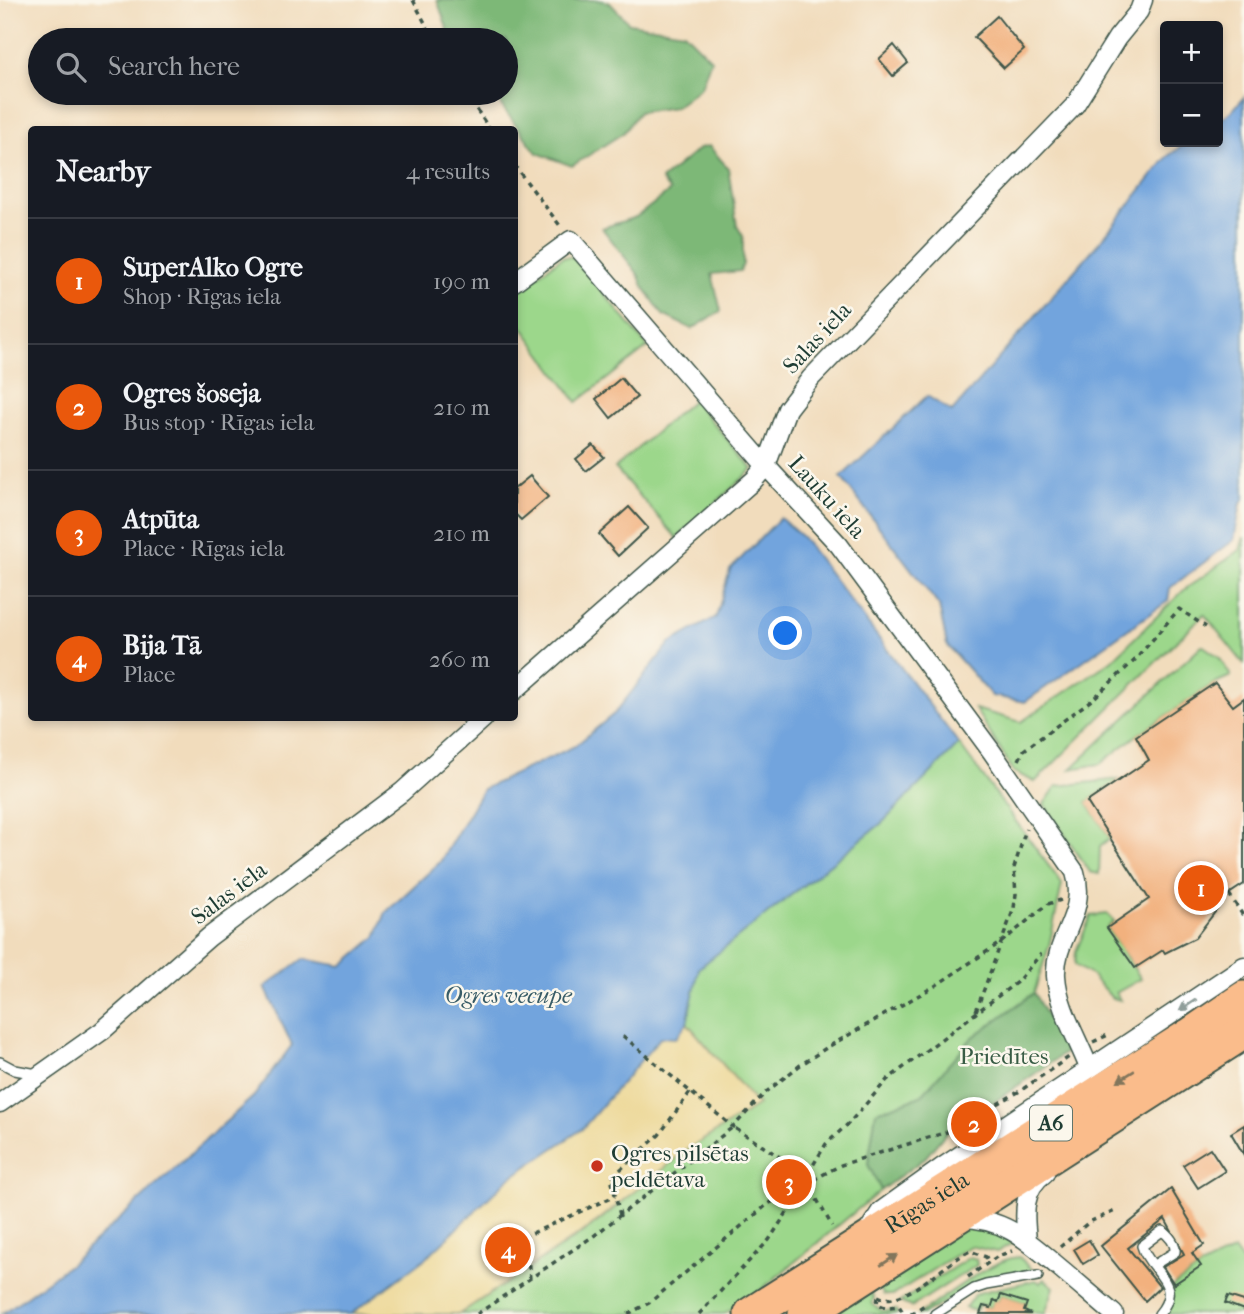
<!DOCTYPE html>
<meta charset="utf-8">
<style>
body{margin:0;font-family:"IM FELL French Canon",serif;background:#242831;color:#f1f3f6}
.controls{position:absolute;right:21px;top:21px;display:grid;overflow:hidden;border-radius:7px;box-shadow:0 4px 10px #0003}
.controls button{width:63px;height:63px;display:grid;place-items:center;padding:0;border:0;border-bottom:2px solid #363941;background:#171b24;color:#f1f3f6;font:35px sans-serif}
.you{position:absolute;left:786px;top:634px;width:24px;height:24px;margin:-18px;border:5px solid #fff;border-radius:50%;background:#1a73e8;box-shadow:0 0 0 10px #1a73e833}
.badge{display:grid;place-items:center;width:46px;height:46px;border-radius:50%;background:#ea580c;color:#fff;font-size:23px;font-weight:700}
.pin{position:absolute;translate:-50% -50%;border:4px solid #fff;box-shadow:0 2px 7px #0006}
.list{margin:0;padding:0;list-style:none}
h2{display:flex;justify-content:space-between;align-items:center;height:91px;margin:0;padding:0 28px;font-size:30px}
h2 small{font-size:23px;font-weight:400;color:#9ea1a6}
.list li{display:grid;grid-template-columns:46px 1fr auto;gap:21px;align-items:center;box-sizing:border-box;height:126px;padding:0 28px;border-top:2px solid #363941}
.list b{display:block;font-size:26px;white-space:nowrap}
.list p{margin:0;font-size:23px;white-space:nowrap;color:#9ea1a6}
.list em{font-size:23px;font-style:normal;color:#9ea1a6}
.icon{flex:none;width:38px;height:38px;fill:none;stroke:currentColor;stroke-width:2;stroke-linecap:round;stroke-linejoin:round}
.map{position:relative;flex:none;width:1244px;height:1314px;overflow:hidden}
.search{position:absolute;background:#171b24;box-shadow:0 4px 10px #0003;left:28px;top:28px;width:490px;height:77px;display:flex;align-items:center;gap:18px;box-sizing:border-box;padding:0 24px;border-radius:38px;color:#9ea1a6;font-size:26px}
.panel{position:absolute;background:#171b24;box-shadow:0 4px 10px #0003;left:28px;top:126px;width:490px;height:595px;border-radius:7px}
.map>svg:first-child{display:block}
.green{fill:#9cd78b;stroke:#5e8a60;stroke-width:2}
.forest{fill:#7db877;stroke:#4e7a56;stroke-width:2}
.sand{fill:#eeda9e;stroke:#868c69;stroke-width:2}
.water{fill:#72a4dd;stroke:#487088;stroke-width:2}
.building{fill:#f2b17e}
.lines{fill:none;stroke-linecap:round;stroke-linejoin:round}
.lane-casing{stroke:#3e5548;stroke-width:12}
.street-casing{stroke:#3e5548;stroke-width:21}
.highway-casing{stroke:#3e5548;stroke-width:37}
.path{stroke:#3e5548;stroke-width:3.5;stroke-dasharray:5 5;stroke-linecap:butt}
.lane{stroke:#fff;stroke-width:9}
.street{stroke:#fff;stroke-width:18}
.highway{stroke:#fabc8b;stroke-width:33}
.oneway{fill:#8f9e9a}
.oneway2{fill:#82765b}
.poi-dot{fill:#c8321e;stroke:#fbf7ec;stroke-width:2.5}
.labels{text-anchor:middle;dominant-baseline:central;stroke-width:5;stroke-linejoin:round;paint-order:stroke}
.shield{fill:#fbf7ec;stroke:#61756b;stroke-width:2}
.shield-label{font-size:21px;font-weight:bold;fill:#1f3d34}
.street-label{font-size:23px;fill:#1f3d34;stroke:#fbf7ec}
.park-label{font-size:23px;fill:#385c45;stroke:#fbf7ec}
.poi-label{font-size:23px;fill:#1f3d34;stroke:#fbf7ec;text-anchor:start}
.water-label{font-size:24px;font-style:italic;fill:#385c67;stroke:#fbf7ec}
</style>
<div class="map">
<svg width="1244" height="1314" viewBox="0 0 1244 1314">
<rect width="100%" height="100%" fill="#fbf7ec"/>
<filter id="ink" filterUnits="userSpaceOnUse"><feTurbulence type="fractalNoise" baseFrequency=".0143" numOctaves="2"/><feDisplacementMap in="SourceGraphic" scale="14" xChannelSelector="R" yChannelSelector="G"/><feConvolveMatrix kernelMatrix="1 2 1 2 8 2 1 2 1" color-interpolation-filters="sRGB"/></filter>
<filter id="wash" filterUnits="userSpaceOnUse"><feTurbulence type="fractalNoise" baseFrequency=".00686" numOctaves="4" result="noise"/><feDisplacementMap in="SourceGraphic" scale="28" xChannelSelector="R" yChannelSelector="G"/><feGaussianBlur stdDeviation="1.57" result="paint"/><feColorMatrix in="noise" values="0 0 0 0 0 0 0 0 0 0 0 0 0 0 0 0 0 1.4 0 .05"/><feComposite in="paint" operator="in"/></filter>
<g filter="url(#wash)">
<rect width="100%" height="100%" fill="#f1dcbc"/>
<path class="green" d="M562,257H574L648,347L577,402L515,317L514,293Z
M693,400L753,469L677,538L615,468Z
M1244,537V664L1204,614L1035,782L1014,772L975,709L1021,722L1111,661L1184,590L1240,550Z
M1202,645L1219,657L1231,676L1215,683L1136,736L1100,764L1071,769Z
M959,744L1062,884L1049,946L1034,993L972,1038L921,1096L876,1112L868,1164L881,1190L756,1294L724,1314H459L590,1228L684,1152L757,1105L687,1023L699,968L883,822Z
M1121,779L1087,802L1110,838L1100,846L1099,874L1090,872L1044,804L1057,786Z
M1107,914L1114,921L1107,928L1141,979L1116,993L1120,1000L1112,998L1092,976L1075,965L1076,951L1091,916Z
M984,1224L1014,1242L997,1252L970,1246L893,1295H884L879,1288L871,1293L874,1298L872,1303C879,1312 886,1312 897,1310V1314H826L954,1228Z
M1234,1250L1244,1264V1314H1165L1170,1306L1173,1286L1202,1266Z
M970,1257L976,1259L977,1265L911,1307L900,1302Z
M1019,1257L1034,1271L979,1282L924,1314H919C944,1298 991,1259 1019,1257Z
M1044,1279L1054,1287L1045,1314L1024,1311L1026,1303L1001,1295L998,1302L994,1301L991,1308L979,1304L976,1311L965,1308L975,1294L982,1292L1036,1280L1040,1283Z"/>
<path class="forest" d="M437,0H598L609,2L629,23L684,32L711,59L701,87L675,107L639,112L623,133L572,166L537,153L492,93H506V40H454L449,33Z
M709,146L728,168L737,226L743,236V264L740,271L712,274L721,311L692,329L663,315L643,286L638,274L602,228L636,217L670,191L661,180L700,148Z
M1034,993L1052,1026L1069,1050L987,1107L954,1123L925,1158L881,1190L868,1164L876,1112L921,1096L972,1038Z"/>
<path class="sand" d="M687,1023L758,1105L684,1152L590,1227L459,1314H351L427,1257L507,1180L582,1129L661,1036L676,1038Z"/>
<path class="water" d="M1244,97V500L1241,503L1234,540L1170,588L1168,601L1025,702L992,696L947,645L939,606L841,477L927,396L952,412L1102,239L1168,156L1188,142H1218V121L1232,111Z
M780,518L802,537L959,744L883,822L699,968L687,1023L676,1038L661,1037L582,1129L507,1180L427,1257L351,1314H2L69,1265L254,1096L292,1045L265,987L303,959L342,966L376,937L386,912L440,862L483,789L575,746L615,713L670,643L716,617L730,570Z"/>
<g id="blocks">
<path class="building" d="M997,16L1024,50L1004,68L974,37Z
M894,45L908,63L893,76L879,59Z
M621,378L637,397L611,418L596,399Z
M593,445L604,457L586,471L576,459Z
M530,476L548,497L521,520L514,513V489Z
M629,507L648,528L618,556L599,534Z
M1215,683L1233,706L1244,698V884L1229,894L1195,938L1165,953L1163,950L1135,968L1107,928L1149,899L1087,802L1149,760L1136,736Z
M1244,1125V1155L1231,1133Z
M1210,1148L1225,1171L1198,1188L1183,1165Z
M1171,1189L1204,1245L1192,1253L1201,1266L1174,1284L1163,1267L1184,1254L1165,1219L1128,1248L1160,1287L1145,1301L1101,1246Z
M1089,1240L1098,1255L1083,1264L1074,1249Z
M1001,1295L1027,1303L1024,1311L1031,1314H980L983,1306L991,1308L994,1300L998,1302Z
M1228,1296L1244,1301V1310L1225,1303Z"/>
</g>
</g>
<g filter="url(#ink)">
<use href="#blocks" fill-opacity="0" stroke="#3e5548" stroke-width="2"/>
<g class="lines">
<g class="lane-casing">
<path id="lane" d="M0,1062L15,1070L37,1074
M1154,1265L1175,1252C1176,1244 1169,1235 1162,1231L1142,1246C1149,1272 1185,1283 1159,1314
M935,1314L974,1289L986,1285L1038,1276"/>
</g>
<g class="street-casing">
<path id="street" d="M514,282L571,240L766,466L839,545L992,752L1075,872C1088,914 1054,937 1056,976C1058,1008 1078,1039 1089,1068
M514,691L754,480L766,466L787,409L811,378L1075,105L1117,38L1139,11L1143,0
M0,1103L102,1031L209,937L402,792L484,718
M961,1218C1005,1218 1028,1241 1060,1268C1078,1283 1096,1299 1114,1314
M868,1231L881,1211L941,1168L1244,966
M1027,1239C1024,1214 1022,1189 1045,1173"/>
</g>
<g class="highway-casing">
<g id="highway">
<path id="s1" d="M751,1314L1190,1035L1244,998"/>
<path d="M805,1314L1244,1032"/>
</g>
</g>
<path class="path" d="M413,0L434,40
M466,93L490,130
M514,165L561,227
M1019,760L1024,750L1094,698L1135,660L1179,609L1206,627
M1229,894L1244,917
M976,1011L1014,908L1016,894L1014,868L1026,829
M623,1036L733,1127L765,1093L799,1066L826,1048L935,986L1003,941L1048,904L1061,900
M1093,1042L1108,1035
M620,1215L611,1178L659,1135L691,1091
M1060,1247L1089,1222L1115,1211
M968,1277L998,1256L1012,1251
M530,1279L526,1236L615,1196
M878,1296C901,1310 947,1261 970,1251L986,1257L989,1262
M878,1297L877,1303C884,1309 890,1307 899,1306L904,1314
M477,1314L595,1235L733,1127L789,1163L807,1182L832,1226
M628,1314L649,1303L768,1204L841,1165L950,1131L1020,1091L1069,1057
M699,1314L769,1240L807,1182L812,1167L826,1144L849,1123L887,1080L1017,982L1041,954
M911,1314L926,1304"/>
<use href="#lane" class="lane"/>
<use href="#street" class="street"/>
<use href="#highway" class="highway"/>
</g>
<defs><path id="oneway-solid" d="M-6-.8H1V-3.2L6.5 0L1 3.2V.8H-6Z" transform="scale(1.75)"/></defs>
<use class="oneway" href="#oneway-solid" transform="translate(1188 1005) rotate(146)"/>
<g class="oneway2">
<use href="#oneway-solid" transform="translate(1126 1076) rotate(148)"/>
<use href="#oneway-solid" transform="translate(889 1260) rotate(-33)"/>
</g>
</g>
<circle class="poi-dot" cx="597" cy="1166" r="7"/>
<g class="labels">
<rect class="shield" x="1030" y="1105.5" width="42" height="35" rx="5"/>
<g class="shield-label">
<text x="1051" y="1123">A6</text>
</g>
<g class="street-label">
<text transform="translate(817 338) rotate(-47)">Salas iela</text>
<text transform="translate(827 497) rotate(48)">Lauku iela</text>
<text transform="translate(229 893) rotate(-37)">Salas iela</text>
<text stroke="none"><textPath href="#s1" startOffset="208">Rīgas iela</textPath></text>
</g>
<g class="park-label">
<text x="1004" y="1056">Priedītes</text>
</g>
<g class="poi-label">
<text x="611" y="1153">Ogres pilsētas<tspan x="611" dy="26">peldētava</tspan></text>
</g>
<g class="water-label">
<text x="508" y="995">Ogres vecupe</text>
</g>
</g>
</svg>
<div class="controls">
<button>+</button>
<button>−</button>
</div>
<div class="you"></div>
<div class="pin badge" style="left:1201px;top:888px">1</div>
<div class="pin badge" style="left:974px;top:1124px">2</div>
<div class="pin badge" style="left:789px;top:1182px">3</div>
<div class="pin badge" style="left:508px;top:1250px">4</div>
<div class="search"><svg class="icon" aria-label="search" viewBox="0 0 24 24"><circle cx="10" cy="10" r="6"/><path d="M15 15l6 6"/></svg>Search here</div>
<section class="panel">
<h2>Nearby<small>4 results</small></h2>
<ul class="list">
<li><span class="badge">1</span><div><b>SuperAlko Ogre</b><p>Shop · Rīgas iela</p></div><em>190 m</em></li>
<li><span class="badge">2</span><div><b>Ogres šoseja</b><p>Bus stop · Rīgas iela</p></div><em>210 m</em></li>
<li><span class="badge">3</span><div><b>Atpūta</b><p>Place · Rīgas iela</p></div><em>210 m</em></li>
<li><span class="badge">4</span><div><b>Bija Tā</b><p>Place</p></div><em>260 m</em></li>
</ul>
</section>
</div>
